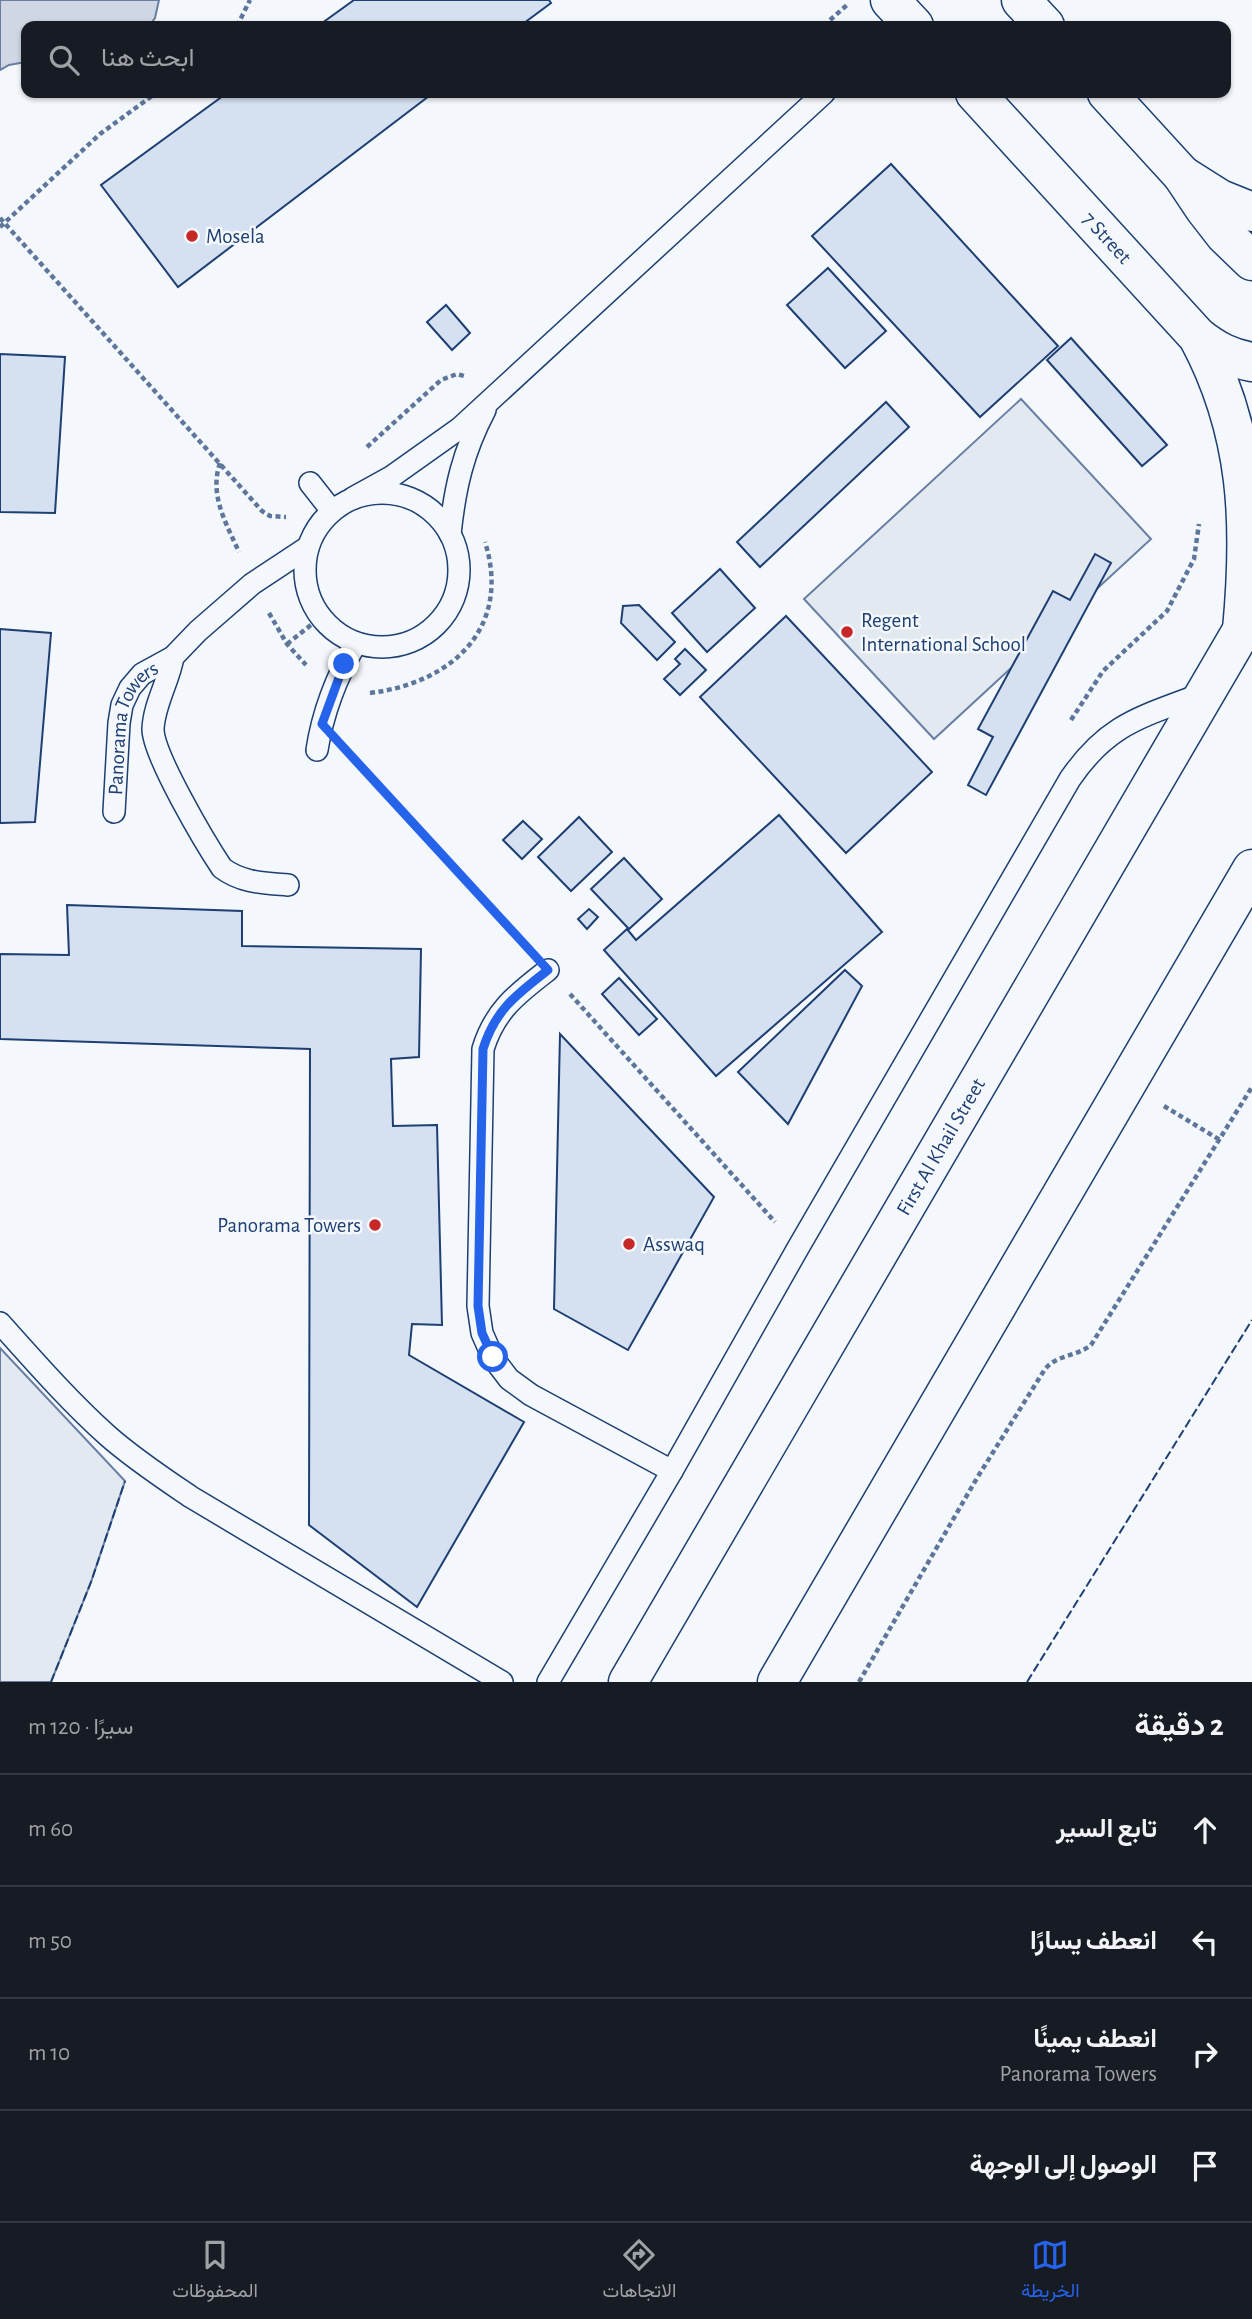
<!DOCTYPE html>
<html lang="ar">
<meta charset="utf-8">
<style>
body{margin:0;font-family:"Alegreya Sans",Vazirmatn,sans-serif;background:#242831;color:#f1f3f6;direction:rtl}
.stop{position:absolute;width:21px;height:21px;margin:-16px;border:5px solid #2563eb;border-radius:50%;background:#fff}
.stop.end{background:#2563eb;border-color:#fff;box-shadow:0 2px 7px #0008}
.list{margin:0;padding:0;list-style:none}
h2{display:flex;justify-content:space-between;align-items:center;height:91px;margin:0;padding:0 28px;font-size:30px}
h2 small{font-size:23px;font-weight:400;color:#9ea1a6}
.list li{display:grid;grid-template-columns:46px 1fr auto;gap:21px;align-items:center;box-sizing:border-box;height:112px;padding:0 28px;border-top:2px solid #363941}
.list b{display:block;font-size:26px;white-space:nowrap}
.list p{margin:0;font-size:23px;white-space:nowrap;color:#9ea1a6}
.list em{font-size:23px;font-style:normal;color:#9ea1a6}
.icon{flex:none;width:38px;height:38px;fill:none;stroke:currentColor;stroke-width:2;stroke-linecap:round;stroke-linejoin:round}
.map{position:relative;flex:none;width:1252px;height:1682px;overflow:hidden;direction:ltr}
.search{position:absolute;background:#171b24;box-shadow:0 2px 5px #0004;left:21px;right:21px;top:21px;height:77px;display:flex;align-items:center;gap:18px;box-sizing:border-box;padding:0 24px;border-radius:14px;color:#9ea1a6;font-size:26px}
.sheet{height:539px;background:#171b24}
nav{display:flex;justify-content:space-around;align-items:center;box-sizing:border-box;height:98px;border-top:2px solid #363941;background:#171b24;font-size:19px;color:#9ea1a6}
nav a{display:grid;justify-items:center;gap:4px}
nav .on{color:#2563eb}
.map>svg:first-child{display:block}
.green{fill:#e3e9f0;stroke:#687fa3;stroke-width:2}
.water{fill:#cfd7e4;stroke:#687fa3;stroke-width:2}
.building{fill:#d5e0f0;stroke:#1d3f73;stroke-width:2}
.lines{fill:none;stroke-linecap:round;stroke-linejoin:round}
.service-casing{stroke:#1d3f73;stroke-width:24}
.minor-casing{stroke:#1d3f73;stroke-width:41}
.secondary-casing{stroke:#1d3f73;stroke-width:41}
.path{stroke:#5e769c;stroke-width:4.5;stroke-dasharray:5 3.5;stroke-linecap:butt}
.service{stroke:#f4f7fb;stroke-width:21}
.minor{stroke:#f4f7fb;stroke-width:38}
.secondary{stroke:#f4f7fb;stroke-width:38}
.fence{stroke:#1d3f73;stroke-width:2;stroke-dasharray:9 3.5;stroke-linecap:butt}
.route{stroke:#2563eb;stroke-width:9}
.poi-dot{fill:#c62828;stroke:#f4f7fb;stroke-width:2.5}
.labels{text-anchor:middle;dominant-baseline:central;stroke-width:5;stroke-linejoin:round;paint-order:stroke}
.poi-label{font-size:21px;fill:#1d3f73;stroke:#f4f7fb;text-anchor:start}
.street-label{font-size:21px;fill:#1d3f73;stroke:#f4f7fb}
</style>
<div class="map">
<svg width="1252" height="1682" viewBox="0 0 1252 1682">
<rect width="100%" height="100%" fill="#f4f7fb"/>
<path class="green" d="M1021,399L1151,539L934,739L804,599Z
M0,1348L125,1481L91,1582L51,1682H0Z"/>
<path class="water" d="M0,0H159L155,18L149,26H26V62L9,65L0,70Z"/>
<path class="building" d="M354,0H549L551,3L520,26H318Z
M227,93H433L178,287L101,185Z
M891,164L1058,346L980,417L812,236Z
M828,268L886,331L845,368L787,305Z
M446,305L470,333L452,350L427,322Z
M1071,338L1167,445L1142,466L1047,360Z
M0,354L65,357L55,513L0,512Z
M886,402L909,427L760,567L737,542Z
M1095,554L1111,563L986,795L968,785L993,737L978,729L1053,591L1070,600Z
M720,569L755,608L707,652L672,613Z
M639,605L675,642L657,660L621,623L623,606Z
M786,616L932,772L846,853L700,697Z
M0,629L51,633L35,822L0,823Z
M685,649L706,670L680,695L664,679L680,664L675,659Z
M779,815L882,932L716,1076L604,950L627,929L636,940Z
M579,817L612,852L571,891L538,857Z
M523,821L542,839L522,859L503,840Z
M624,858L662,899L629,929L591,889Z
M67,905L242,911V946L421,949L419,1057L391,1059L393,1126L437,1125L442,1325L412,1324L409,1355L524,1422L417,1607L309,1525L310,1049L0,1039V954L69,955Z
M589,909L598,917L587,929L578,919Z
M845,970L862,986L788,1124L738,1072Z
M619,978L657,1019L639,1035L602,994Z
M560,1034L714,1197L628,1350L554,1309Z"/>
<g class="lines">
<g class="service-casing">
<g id="service">
<path d="M310,483L332,511"/>
<circle cx="382" cy="570" r="77"/>
<path d="M353,498L391,477L460,428L824,93"/>
<path d="M450,534C455,487 463,452 485,410"/>
<path d="M173,657C169,681 154,704 153,729C153,755 206,844 222,868C242,883 264,883 288,885"/>
<path d="M317,750C323,711 337,676 356,643"/>
<path id="s1" d="M114,812L119,723L122,705L130,688L142,674L173,657L198,631L252,584L308,547"/>
<path d="M548,970C517,994 495,1010 483,1049L478,1306L482,1333L493,1358L509,1379L531,1395L672,1471"/>
<path d="M0,1323C35,1362 69,1401 108,1436C134,1459 163,1478 191,1497L502,1682"/>
<path d="M548,1682L672,1471L798,1248L1070,779C1109,722 1143,717 1204,693"/>
</g>
</g>
<g class="minor-casing">
<g id="minor">
<path d="M890,0L914,26"/>
<path d="M1021,0L1045,26"/>
<path id="s2" d="M975,93L1198,337C1216,351 1230,358 1252,362"/>
<path d="M1107,93L1182,175L1204,208L1225,235L1252,261"/>
</g>
</g>
<g class="secondary-casing">
<g id="secondary">
<path d="M1182,175L1220,199L1252,212"/>
<path d="M1198,337C1249,432 1252,524 1242,630"/>
<path id="s3" d="M628,1682L1252,613"/>
<path d="M777,1682L1252,869"/>
</g>
</g>
<path class="path" d="M237,26L250,0
M834,26L829,21L847,5
M0,218L262,511L270,516L286,517
M0,227L100,134L156,93
M367,447L441,380L457,374L464,376
M220,463C209,495 226,523 239,552
M269,613L287,644L306,665
M287,644L321,617
M370,693C452,683 512,628 485,542
M1071,720L1103,671L1167,611L1194,559L1199,524
M352,757L524,944
M570,994L775,1222
M1164,1106L1220,1140
M859,1682L977,1478L1045,1369C1058,1354 1076,1357 1091,1345L1252,1087"/>
<use href="#service" class="service"/>
<use href="#minor" class="minor"/>
<use href="#secondary" class="secondary"/>
<path class="fence" d="M51,1682L91,1582L125,1481
M1027,1682L1252,1320"/>
</g>
<g class="lines">
<path class="route" d="M344,664L322,724L548,970C517,994 495,1010 483,1049L478,1306L482,1333L493,1357"/>
</g>
<g class="poi-dot">
<circle cx="192" cy="236" r="7"/>
<circle cx="847" cy="632" r="7"/>
<circle cx="375" cy="1225" r="7"/>
<circle cx="629" cy="1244" r="7"/>
</g>
<g class="labels">
<g class="poi-label">
<text x="206" y="236">Mosela</text>
<text x="861" y="620">Regent<tspan x="861" dy="24">International School</tspan></text>
<text x="361" y="1225" text-anchor="end">Panorama Towers</text>
<text x="643" y="1244">Asswaq</text>
</g>
<g class="street-label">
<text stroke="none"><textPath href="#s2" startOffset="196">7 Street</textPath></text>
<text stroke="none"><textPath href="#s1" startOffset="89">Panorama Towers</textPath></text>
<text stroke="none"><textPath href="#s3" startOffset="620">First Al Khail Street</textPath></text>
</g>
</g>
</svg>
<div class="stop" style="left:493px;top:1357px"></div>
<div class="stop end" style="left:344px;top:664px"></div>
<div class="search"><svg class="icon" aria-label="search" viewBox="0 0 24 24"><circle cx="10" cy="10" r="6"/><path d="M15 15l6 6"/></svg>ابحث هنا</div>
</div>
<section class="sheet">
<h2>2 دقيقة<small>سيرًا · 120 m</small></h2>
<ul class="list">
<li><svg class="icon" aria-label="ahead" viewBox="0 0 24 24"><path d="M12 20V5M6 11l6-6 6 6"/></svg><div><b>تابع السير</b></div><em>60 m</em></li>
<li><svg class="icon" aria-label="left" viewBox="0 0 24 24"><path d="M17 20v-9H6M10 6l-5 5 5 5"/></svg><div><b>انعطف يسارًا</b></div><em>50 m</em></li>
<li><svg class="icon" aria-label="right" viewBox="0 0 24 24"><path d="M7 20v-9h11M14 6l5 5-5 5"/></svg><div><b>انعطف يمينًا</b><p>Panorama Towers</p></div><em>10 m</em></li>
<li><svg class="icon" aria-label="arrive" viewBox="0 0 24 24"><path d="M6 21V4h12l-3 4 3 4H6"/></svg><div><b>الوصول إلى الوجهة</b></div></li>
</ul>
</section>
<nav>
<a class="on"><svg class="icon" aria-label="map" viewBox="0 0 24 24"><path d="M3 6l6-2 6 2 6-2v14l-6 2-6-2-6 2zM9 4v14M15 6v14"/></svg>الخريطة</a>
<a><svg class="icon" aria-label="directions" viewBox="0 0 24 24"><path d="M12 3l9 9-9 9-9-9zM9 14v-3h6M13 9l2 2-2 2"/></svg>الاتجاهات</a>
<a><svg class="icon" aria-label="saved" viewBox="0 0 24 24"><path d="M7 4h10v16l-5-4-5 4z"/></svg>المحفوظات</a>
</nav>
